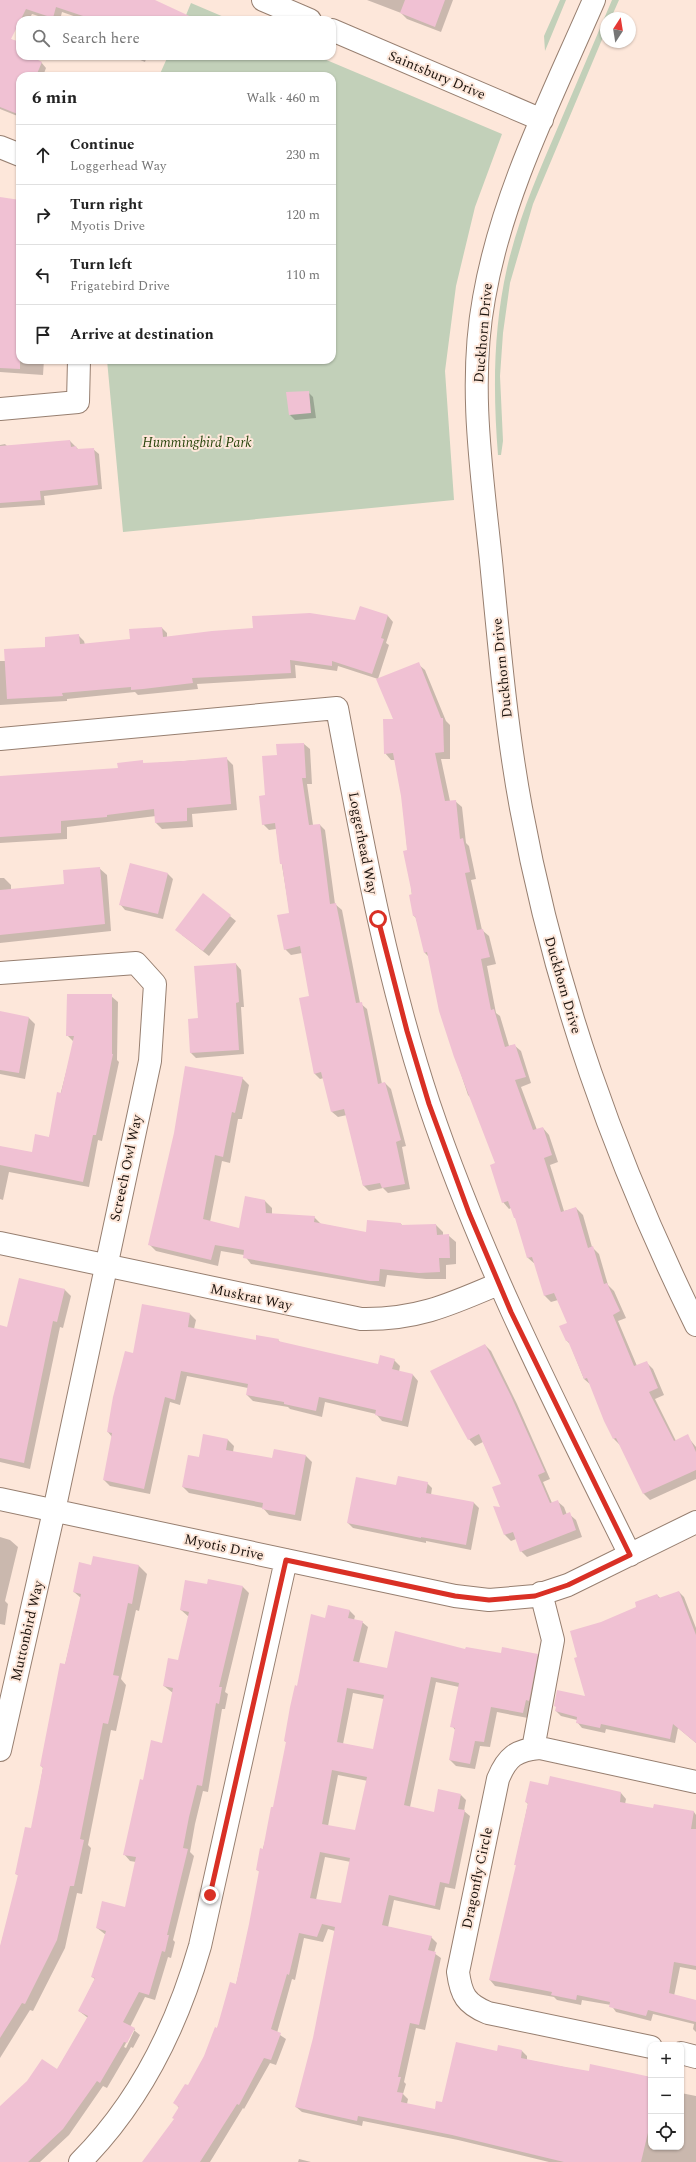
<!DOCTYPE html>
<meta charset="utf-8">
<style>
body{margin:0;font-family:Spectral,serif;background:#f2f2f2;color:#222}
.controls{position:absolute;right:12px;bottom:12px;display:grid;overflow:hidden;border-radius:8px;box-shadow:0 1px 3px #0004}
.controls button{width:36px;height:36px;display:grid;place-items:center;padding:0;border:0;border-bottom:1px solid #e0e0e0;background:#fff;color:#222;font:20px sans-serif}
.compass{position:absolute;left:600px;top:12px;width:36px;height:36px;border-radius:50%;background:#fff;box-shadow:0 1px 3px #0004;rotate:12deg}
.stop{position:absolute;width:12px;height:12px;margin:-9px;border:3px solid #d93025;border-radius:50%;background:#fff}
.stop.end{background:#d93025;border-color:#fff;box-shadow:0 1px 4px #0008}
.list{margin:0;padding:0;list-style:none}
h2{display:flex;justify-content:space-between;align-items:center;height:52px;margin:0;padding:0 16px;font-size:17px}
h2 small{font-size:13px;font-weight:400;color:#767676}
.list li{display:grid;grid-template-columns:26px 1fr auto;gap:12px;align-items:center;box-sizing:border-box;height:60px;padding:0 16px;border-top:1px solid #e0e0e0}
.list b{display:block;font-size:15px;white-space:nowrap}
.list p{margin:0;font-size:13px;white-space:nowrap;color:#767676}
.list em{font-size:13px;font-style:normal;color:#767676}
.icon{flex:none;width:22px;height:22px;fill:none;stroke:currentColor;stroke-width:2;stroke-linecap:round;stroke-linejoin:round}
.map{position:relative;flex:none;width:696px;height:2162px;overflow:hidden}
.search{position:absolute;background:#fff;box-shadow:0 1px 3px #0004;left:16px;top:16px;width:320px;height:44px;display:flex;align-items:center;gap:10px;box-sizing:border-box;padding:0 14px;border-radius:12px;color:#767676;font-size:15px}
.panel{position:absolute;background:#fff;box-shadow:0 1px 3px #0004;left:16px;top:72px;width:320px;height:292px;border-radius:12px}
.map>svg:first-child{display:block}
.green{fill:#c2d0b9}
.shadow{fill:#0003;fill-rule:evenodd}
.building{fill:#f0c1d3;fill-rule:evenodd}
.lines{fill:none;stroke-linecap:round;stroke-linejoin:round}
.minor-casing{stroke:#977f70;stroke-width:24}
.minor{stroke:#fff;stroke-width:22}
.route{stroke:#d93025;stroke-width:5}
.labels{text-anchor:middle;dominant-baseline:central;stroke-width:4;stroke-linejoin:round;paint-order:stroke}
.street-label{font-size:14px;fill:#1c130d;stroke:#fde7da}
.park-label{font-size:14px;font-style:italic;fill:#2b460e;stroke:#fde7da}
</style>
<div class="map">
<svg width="696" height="2162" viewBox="0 0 696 2162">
<rect width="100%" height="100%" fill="#fde7da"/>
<path class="green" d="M560,0H566L545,51L544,36Z
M612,0H619L611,18H606V30L533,204L510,283L503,333L500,376L503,441L501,455H498C493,393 493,330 507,268C519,216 540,169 561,120C578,80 595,40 612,0Z
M191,3L231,20H184Z
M168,56H317L502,134L475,207L456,286L445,371L454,500L123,532L107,360H332V76H159Z"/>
<path class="shadow" d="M0,0H153L180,20H85L62,12L60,20H50L32,14L29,20H26L0,8Z
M367,0H453L441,32L407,19L401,13Z
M0,35L20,43V56H27L41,62L46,68L43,76H20V117L0,109Z
M131,56H147L145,62Z
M72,73L79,76H71Z
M20,201V360H44L43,375L0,372V209Z
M308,392L313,397L316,418L295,420L290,415Z
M70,441L79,450L93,449L99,454L102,489L44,496L45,505L0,508V445L5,444L7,446Z
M360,607L388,616L393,622L386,643L389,645L378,679L338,666L337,671L295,665L296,678L197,684L198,689L138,695L135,692L67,699V701L0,705V661H6L46,648L79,636L84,641L85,645L131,640L162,628L167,633V638L356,621Z
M418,664L425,670L446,721L450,725V759H441L450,801H455L462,807L466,843L469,846L476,879L471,880L482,930L489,936L496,964L487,966L496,1013L500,1016L509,1046L514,1045L521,1051L531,1083L521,1087L537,1130L543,1128L549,1135L558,1162L550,1165L564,1211L576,1208L583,1215L592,1247L599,1254L608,1285L614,1291L626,1318L618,1321L637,1366L647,1363L653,1369L664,1395L655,1399L676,1441L687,1436L696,1447V1479L650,1500L644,1494L621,1446L614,1439L605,1421L591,1385L584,1379L570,1344L567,1341L568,1323L558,1300L551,1302L545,1296L535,1264L528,1258L517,1221L511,1208L509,1209L503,1202L496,1164L472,1099L468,1095L440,1011L429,957L425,953L416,918L414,916L402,796L395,760H391L385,753L394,720Z
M304,744L310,749L312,784H307L313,825H320L325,830L335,904L342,910L360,1003L367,1009L382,1084L385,1083L391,1089L406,1146L402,1147L410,1189L388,1193L383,1188L369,1191L363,1185L347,1115L338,1117L332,1112L324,1078L320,1079L314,1073L310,997L302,953L291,955L285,949L290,914L276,829L269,830L263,824L266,796L278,756Z
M226,758L233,765L237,810L192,814L193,827L162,829L156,823V816L67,827V839L0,843V777L119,769L142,761L144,764Z
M130,865L168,874L173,879L163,919L125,910L120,904Z
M99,868L107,875L111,931L0,943V878H4L11,885V890L65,885Z
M204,895L236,921L209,956L182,935Z
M236,964L241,970L244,1007H241L244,1054L196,1058L191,1053L199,1019Z
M111,996L118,1002L117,1060L119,1062L102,1141L98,1140L89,1187L9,1172L3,1200L0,1199V1147L32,1153L49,1138L74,1042L67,1035Z
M0,1012L29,1018L35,1024L25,1079L0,1074Z
M242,1078L249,1085L242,1119H238L230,1163L222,1161L210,1222L240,1229L265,1201L272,1208V1214L314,1217L321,1224L367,1233L401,1224L403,1226L436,1225L443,1232V1236H449L456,1242V1264L446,1265V1279H426L387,1275L385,1287L251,1264L244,1255L221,1251L218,1266L156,1251L150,1245Z
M64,1289L71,1296L63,1328L60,1327L30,1469L0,1462V1326L7,1328Z
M190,1314L196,1320L194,1329L256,1341L278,1340L281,1343L378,1365L394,1360L400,1366L399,1372L413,1375L418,1381L408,1427L382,1421L376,1414L325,1402L322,1417L290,1409L288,1407L253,1401L247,1395L248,1388L187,1376L180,1405L170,1402L150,1494L110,1486L104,1480L112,1437L108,1432L134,1354Z
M485,1345L491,1351L517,1404L550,1479L543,1482L552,1503L557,1501L564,1507L567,1515L569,1514L576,1520L582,1537L527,1557L521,1551L516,1539L511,1541L505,1535L495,1507L502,1509V1484L483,1442L475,1446L469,1439Z
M204,1435L228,1440L234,1446L233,1452L273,1460L274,1450L306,1456L312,1462L301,1521L269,1515L263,1508L189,1493L183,1487L199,1459Z
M427,1483L432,1488L431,1495L474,1503L479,1508L471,1550L426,1541V1543L353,1528L348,1523L397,1486Z
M0,1537L10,1540L18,1547L5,1601L8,1604L5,1625L0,1624Z
M94,1557L139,1566L147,1574L139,1611L136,1610L121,1679L126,1685L116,1731L111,1730L88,1845L91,1848L82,1894L77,1893L65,1948L33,2011L30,2010L0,2058V1948L19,1876L16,1874L32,1830L43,1768L41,1766L81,1598L74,1592L92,1566Z
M208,1585L243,1587L249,1593L225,1692L228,1694L225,1709H222L208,1792L203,1791L195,1824L190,1852L194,1856L173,1940L175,1942L171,1958L168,1957L155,2000L145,1997L130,2027L140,2035L133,2048L131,2047L107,2088L103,2086L69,2135L40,2162H0V2108L57,2070L88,2018L79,2011L95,1979L92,1977L106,1935L97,1928L126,1908L136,1862L130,1861L124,1854L144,1781L163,1744L173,1693L164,1686L179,1661L189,1617L181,1610ZM133,2029H135L126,2048L124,2047Z
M679,1592L684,1597L696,1628V1743L678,1728L675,1743L606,1729L605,1733L582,1728L577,1722V1720L561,1716L556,1711L586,1697L578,1658L601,1623L638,1607L657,1595L661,1599Z
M349,1610L355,1616L354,1620L362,1622L368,1627L359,1663L387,1669L466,1650L501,1654L537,1655L543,1660L528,1718L497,1712L490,1747L480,1746L475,1769L456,1766L450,1760L456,1731L452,1726L459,1687L436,1682L410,1807L435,1813L461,1795L466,1800L464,1811L470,1816L455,1889L445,1887L440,1910L394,1900L388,1927L431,1937L437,1943L434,1953L441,1958L425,2030L416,2028L404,2082L406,2084L403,2094L408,2099L407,2104L435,2110L497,2052L522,2051L527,2056V2060L589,2072L651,2078V2147H681V2093L696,2096V2162H549L458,2140L363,2121L362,2126L302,2112L296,2107L314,2039L335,1931L328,1929L323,1942L304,1938L295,1980L292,1979L277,2033L286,2039L276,2065L270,2063L244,2109L243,2108L210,2162H144L175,2119L179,2108L175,2103L188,2087L205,2056L236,1985L250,1924L260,1872L257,1870L274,1809L287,1743L285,1741L298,1687L326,1619ZM353,1693L384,1699L374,1750L343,1744ZM338,1775L368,1781L356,1831L328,1826ZM325,1857L351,1862L342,1904L316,1900Z
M549,1786L621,1793L626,1799L625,1804L654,1809L694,1812L696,1815V1970L680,1967L674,1996L696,2001V2032L693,2029L694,2024L653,2014L651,2021L616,2012L611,2005L582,2000L581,2005L557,2000L554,1997L495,1986L490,1980L517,1867L515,1864L528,1804L526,1802Z
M299,2159L311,2162H298Z"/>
<path class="building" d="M0,0H155L198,20H95L56,7L53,18L26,9L11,39L20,42V56H30L42,62L36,76H20V115L0,107Z
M405,0H445L435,27L400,13Z
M0,197L20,200V369L0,368Z
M309,391L311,413L289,415L286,392Z
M70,440L71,447L76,446L77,449L94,448L98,485L40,491L41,500L0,503V446Z
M360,606L388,615L381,638L384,639L372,674L332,661V666L290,660L291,673L192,678L193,683L143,689L131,690V687L62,693L63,696L7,699L4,649L45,647V637L79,634L80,644L130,639L129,629L162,627L163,637L212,631L253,628L252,616L310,613L355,620Z
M419,662L441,718H443L444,752L435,753L445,801L456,800L460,839L463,838L470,872L465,873L477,930L483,929L490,957L481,959L491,1010L494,1009L505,1047L515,1044L526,1077L515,1080L533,1130L543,1127L552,1155L544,1158L561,1212L576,1207L588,1248L593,1246L604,1284L607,1283L620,1311L613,1315L634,1366L647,1361L658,1388L649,1392L674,1441L688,1434L696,1452V1470L643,1494L616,1438L613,1439L604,1421L587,1378L584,1379L568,1341H566L559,1326L567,1323L554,1293L544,1296L532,1257L527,1258L515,1218H514L508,1201L502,1203L490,1165L495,1163L454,1057L439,1011L427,952L424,953L415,916H413L409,895L412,894L403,851L407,850L401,796L393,753L384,754L383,719H393L376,679Z
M304,743L306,778H302L309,825L320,824L330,904L336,903L356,1003L362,1002L378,1084L385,1082L401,1140L396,1142L405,1184L382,1188L380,1183L363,1186L344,1109L331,1112L321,1072L314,1074L299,998L309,996L300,946L284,950L277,915L289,913L282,864H280L275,823L262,825L259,796L265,795L262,756L277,755L276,744Z
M227,757L231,804L187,808V821L155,823L154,809L107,815V817L61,821V833L0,837V776L118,768L117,763L143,760V763L183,761Z
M130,863L168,873L158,914L119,905Z
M100,867L105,924L0,935V890L64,884L63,870Z
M203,893L231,915L203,951L175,930Z
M236,963L239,1002L236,1003L239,1050L190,1053L188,1019L198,1018L194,966Z
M67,994H112V1054H113L96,1135H93L83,1182L0,1165V1146L32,1152L35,1134L49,1137L57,1092L61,1093L74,1036H66Z
M0,1011L29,1017L19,1073L0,1070Z
M185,1066L243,1077L235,1113L232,1112L223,1157L215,1155L203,1219L239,1228L245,1196L265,1200L266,1213L315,1216L314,1222L366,1232L367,1220L401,1223V1225L436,1224L437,1235L449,1234L450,1258H439L440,1272L419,1273L380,1269L379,1281H370L243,1258L244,1250L215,1245L211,1260L148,1245L174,1133Z
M19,1278L65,1289L57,1322L53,1321L24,1463L0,1458V1325L7,1327Z
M142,1304L190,1313L188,1327L256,1340V1335L279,1339L278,1341L378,1364L380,1355L395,1359L392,1369L413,1374L402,1421L375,1415L376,1410L319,1397L316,1411L284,1404V1402L246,1395L248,1384L181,1371L175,1400L165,1397L144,1489L103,1480L112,1433L107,1432L113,1397L125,1351L133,1353Z
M485,1344L511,1396L545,1472L538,1475L550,1503L558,1500L563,1515L570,1512L576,1530L520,1552L513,1532L504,1535L493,1506L500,1507L492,1487L501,1484L479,1434L468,1440L430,1371Z
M203,1434L228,1439L226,1450L272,1458L274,1449L306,1455L295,1515L262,1509L263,1503L182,1487L188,1455L199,1457Z
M398,1476L428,1482L426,1493L474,1502L466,1545L421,1537V1538L347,1523L356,1477L396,1485Z
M93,1556L139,1565L132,1604L128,1603L113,1675L119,1676L108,1724L103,1723L80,1839L84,1840L74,1886H70L57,1940L25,2004L22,2003L0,2038V1946L18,1875L15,1874L25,1827L31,1828L43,1767L40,1766L60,1663L65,1664L81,1594L73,1592L79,1562L91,1565Z
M208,1579L243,1586L219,1687H222L219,1704L216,1703L202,1786L197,1785L189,1817L183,1848L188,1849L167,1935H169L165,1952L162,1951L149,1995L139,1992L123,2022L135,2028L127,2043L124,2042L100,2083L97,2081L63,2129L28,2162H0V2106L27,2081L42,2059L57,2069L88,2016L78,2011L95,1978L91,1977L106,1931L96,1928L102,1901L125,1907L136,1857L123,1855L140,1779L143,1780L151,1740L162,1743L173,1688L163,1686L168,1658L178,1660L189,1612L180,1610L185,1580L207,1584Z
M679,1591L696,1635V1743L673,1724L670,1739L601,1724L600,1728L576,1723L577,1717L555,1711L556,1707L554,1706L557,1690L585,1696L574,1658L577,1657L570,1631L601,1622L636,1607L635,1602L657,1594L659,1598Z
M328,1605L350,1610L348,1618L363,1621L353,1661L387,1668L395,1631L465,1649L466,1647L501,1653L502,1647L538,1654L529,1701L526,1700L523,1713L491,1707L484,1742L475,1741L470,1764L449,1760L455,1728L450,1727L459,1683L431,1677L404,1805L434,1812L438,1789L461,1794L458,1809L465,1810L449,1884L440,1882L435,1906L389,1895L382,1925L432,1936L428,1950L436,1952L419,2025L410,2023L398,2077H401L397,2092L403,2093L401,2102L435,2109L436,2101L442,2102L456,2042L497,2051L498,2045L522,2050L521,2058L566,2067L589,2071L590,2064L651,2077V2120L641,2162H564L452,2135L358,2116L357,2121L295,2107L313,2038L335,1927L322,1924L317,1937L299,1933L289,1975L287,1974L271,2029L281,2033L271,2060L264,2058L239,2105L237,2104L200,2162H142L174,2119L172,2118L179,2107L173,2103L185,2084L188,2085L204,2056L215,2027L217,2028L230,1982L236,1984L249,1924L259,1871L256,1870L260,1848L263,1849L271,1807H273L286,1742L284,1741L290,1707L295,1685L297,1686L311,1614L325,1618ZM347,1688L384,1695L373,1749L337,1742ZM332,1770L367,1777L355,1830L322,1824ZM320,1852L350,1858L341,1903L310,1898Z
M550,1776L621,1792L620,1802L653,1808L654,1804L694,1811L691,1829H696V1966L674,1962L669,1993L696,2000V2022L648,2010L646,2016L609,2007L610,2002L577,1995L576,2000L551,1995L552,1992L489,1980L516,1865H514L528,1803L525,1802L530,1781L548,1785Z"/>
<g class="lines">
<g class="minor-casing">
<path id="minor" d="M263,0L310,20
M594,0C552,97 502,194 484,298C468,385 482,474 491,561C499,643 506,727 521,808C555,992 614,1158 696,1325
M332,30L542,120
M0,147L20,155
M0,409L78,402L79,360
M0,739L337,708C362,841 386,975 429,1104C482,1261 557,1407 630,1555
M0,973L136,963L155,984L150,1061L54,1511L0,1750
M0,1243L361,1319C416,1320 449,1305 498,1284
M0,1499L455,1596L489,1600L535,1596L568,1585L696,1522
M533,1749L553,1640L541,1593
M651,2047L488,2013C466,2004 461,1995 458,1972L498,1779C507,1757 516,1750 540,1748L696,1782
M681,2053L696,2057
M80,2162C139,2103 177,2026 200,1946L286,1560"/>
</g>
<use href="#minor" class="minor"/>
</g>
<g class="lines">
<path class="route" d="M210,1895L286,1560L455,1596L489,1600L535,1596L568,1585L630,1555L511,1312L469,1213L429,1104L407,1031L378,919"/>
</g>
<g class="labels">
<g class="street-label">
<text transform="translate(437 75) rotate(23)">Saintsbury Drive</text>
<text transform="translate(483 333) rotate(-85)">Duckhorn Drive</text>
<text transform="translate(502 668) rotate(-96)">Duckhorn Drive</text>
<text transform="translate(363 843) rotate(79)">Loggerhead Way</text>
<text transform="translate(563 985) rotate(74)">Duckhorn Drive</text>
<text transform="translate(126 1168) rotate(-78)">Screech Owl Way</text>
<text transform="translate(251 1297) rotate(12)">Muskrat Way</text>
<text transform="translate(224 1547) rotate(12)">Myotis Drive</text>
<text transform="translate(27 1631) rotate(-77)">Muttonbird Way</text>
<text transform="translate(477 1878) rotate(-78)">Dragonfly Circle</text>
</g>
<g class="park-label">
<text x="197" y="442">Hummingbird Park</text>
</g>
</g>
</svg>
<div class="controls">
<button>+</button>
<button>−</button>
<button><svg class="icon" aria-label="locate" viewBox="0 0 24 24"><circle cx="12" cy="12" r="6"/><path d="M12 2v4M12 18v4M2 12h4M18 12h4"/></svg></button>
</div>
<svg class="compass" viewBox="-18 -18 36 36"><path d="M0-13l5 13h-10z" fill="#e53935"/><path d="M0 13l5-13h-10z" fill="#767676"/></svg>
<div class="stop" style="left:378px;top:919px"></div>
<div class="stop end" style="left:210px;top:1895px"></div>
<div class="search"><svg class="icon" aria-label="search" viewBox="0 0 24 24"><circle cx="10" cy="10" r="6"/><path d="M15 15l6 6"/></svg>Search here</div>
<section class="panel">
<h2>6 min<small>Walk · 460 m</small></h2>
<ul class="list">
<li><svg class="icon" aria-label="ahead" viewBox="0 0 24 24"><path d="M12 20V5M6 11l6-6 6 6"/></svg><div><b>Continue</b><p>Loggerhead Way</p></div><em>230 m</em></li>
<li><svg class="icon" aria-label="right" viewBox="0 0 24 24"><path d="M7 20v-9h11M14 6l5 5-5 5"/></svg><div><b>Turn right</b><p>Myotis Drive</p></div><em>120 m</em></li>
<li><svg class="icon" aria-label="left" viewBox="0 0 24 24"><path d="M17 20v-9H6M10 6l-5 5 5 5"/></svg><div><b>Turn left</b><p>Frigatebird Drive</p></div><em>110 m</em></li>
<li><svg class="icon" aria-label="arrive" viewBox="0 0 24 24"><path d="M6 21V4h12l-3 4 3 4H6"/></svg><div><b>Arrive at destination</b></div></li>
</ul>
</section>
</div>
